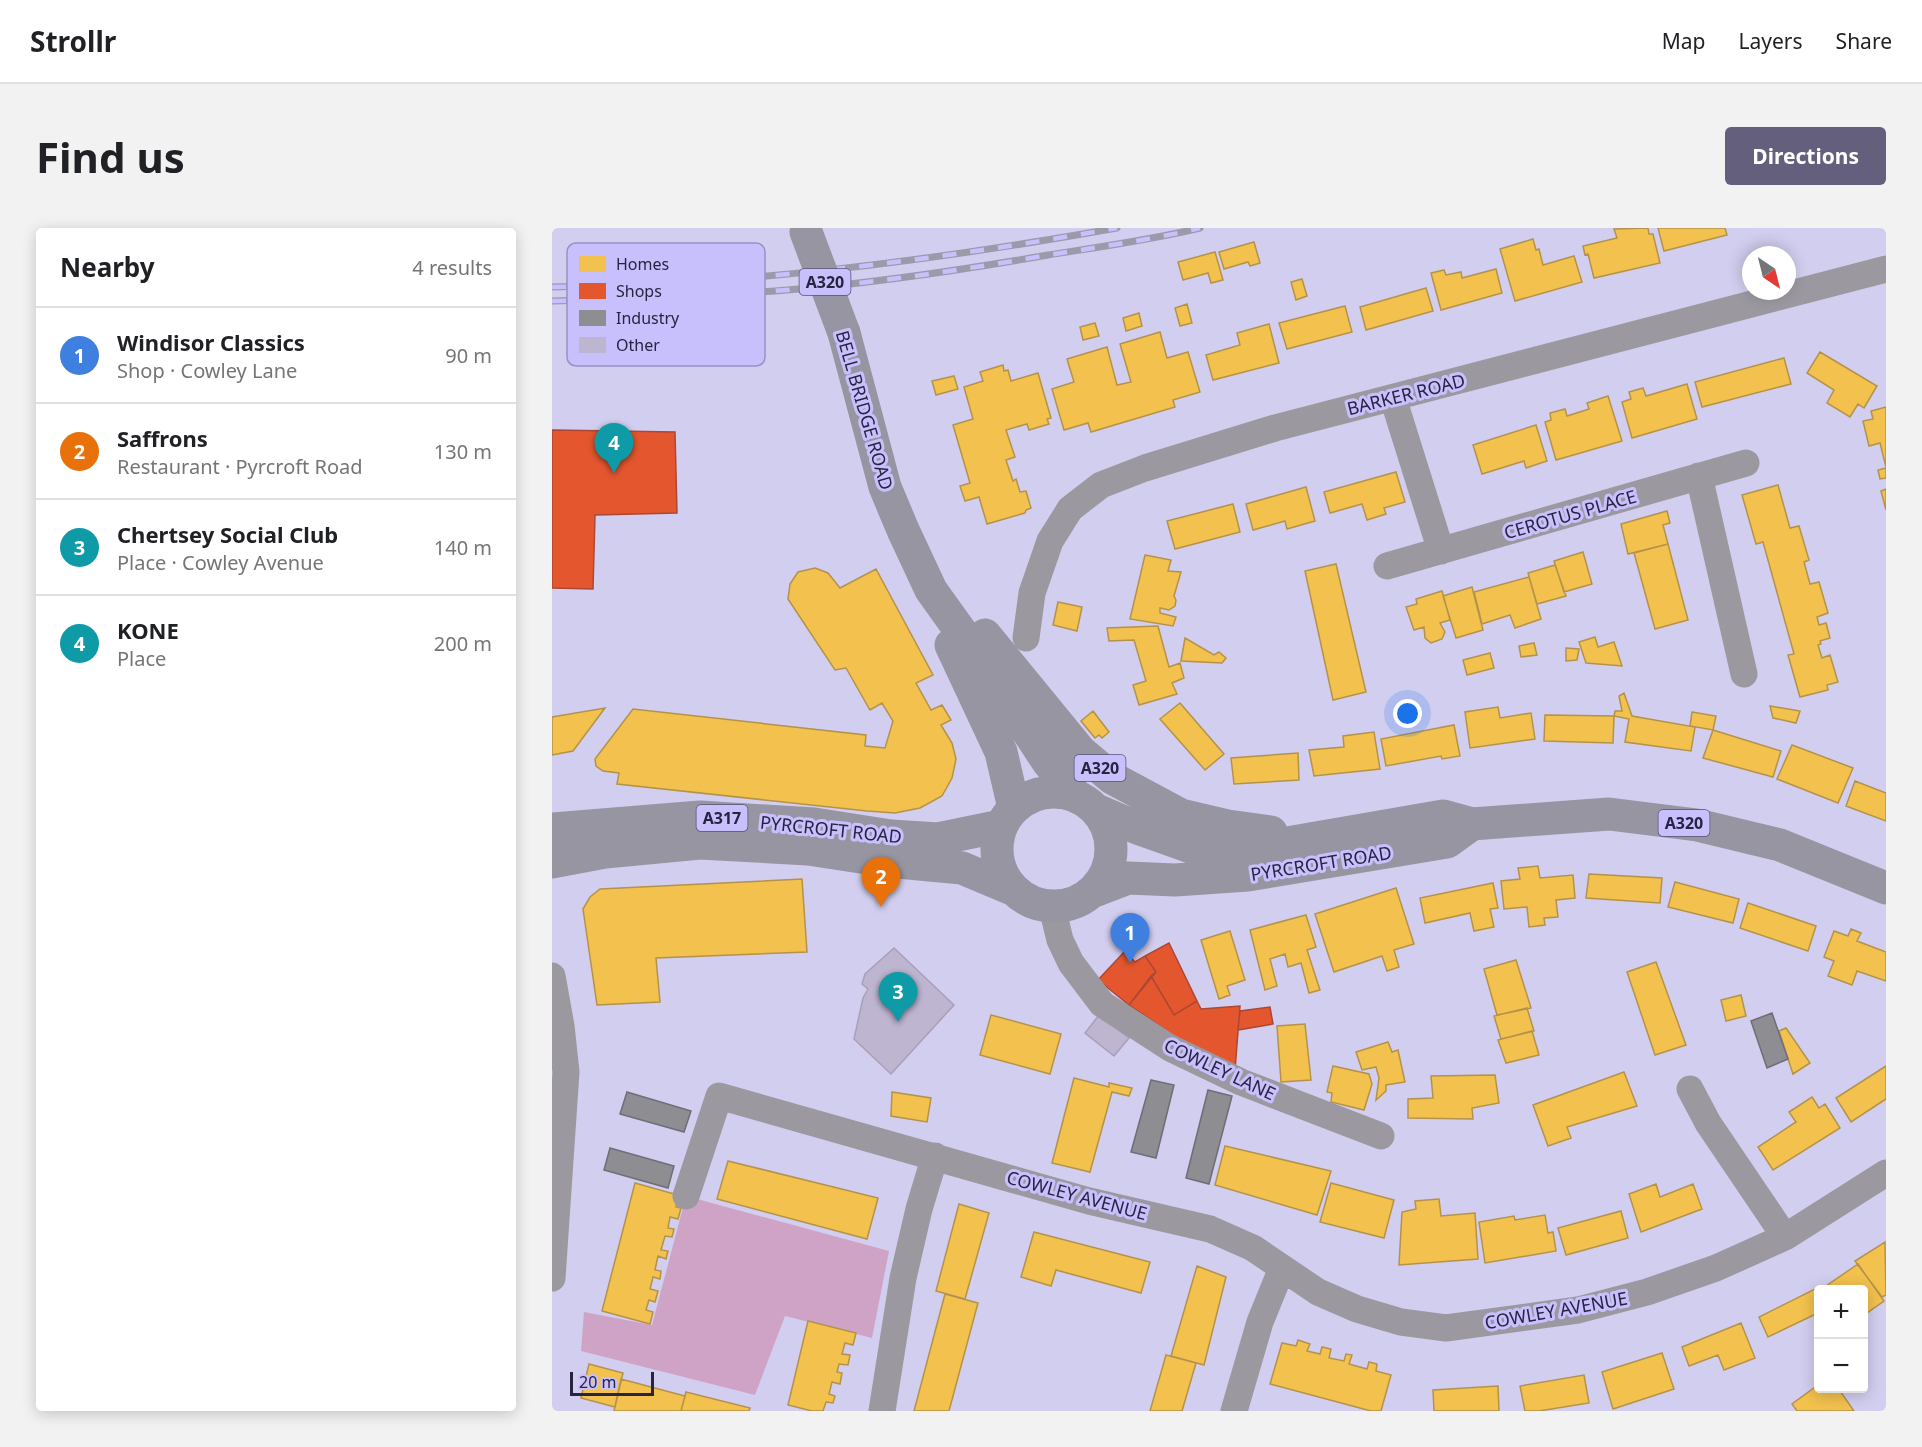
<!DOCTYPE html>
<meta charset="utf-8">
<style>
body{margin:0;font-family:"Noto Sans",sans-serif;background:#f2f2f2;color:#202124}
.controls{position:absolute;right:18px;bottom:18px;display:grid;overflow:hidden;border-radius:6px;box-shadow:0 3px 15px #0003}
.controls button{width:54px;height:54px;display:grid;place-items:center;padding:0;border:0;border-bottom:2px solid #e0e0e0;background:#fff;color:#202124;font:30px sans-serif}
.compass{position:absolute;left:1190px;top:18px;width:54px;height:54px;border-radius:50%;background:#fff;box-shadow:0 3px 15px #0003;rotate:145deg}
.scale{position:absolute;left:18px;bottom:15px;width:84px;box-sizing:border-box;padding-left:6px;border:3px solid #282340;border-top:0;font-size:16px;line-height:21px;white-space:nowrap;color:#282340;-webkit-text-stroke:4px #c8c0fd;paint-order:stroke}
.you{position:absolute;left:856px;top:486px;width:21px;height:21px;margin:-15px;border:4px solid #fff;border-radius:50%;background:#1a73e8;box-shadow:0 0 0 9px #1a73e833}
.badge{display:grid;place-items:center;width:39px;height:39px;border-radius:50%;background:#645f7d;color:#fff;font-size:20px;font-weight:700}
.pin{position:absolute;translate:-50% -50px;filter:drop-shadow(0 2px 3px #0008)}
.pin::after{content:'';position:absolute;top:32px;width:21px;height:18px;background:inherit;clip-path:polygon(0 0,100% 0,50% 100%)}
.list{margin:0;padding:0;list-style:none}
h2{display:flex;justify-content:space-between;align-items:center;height:78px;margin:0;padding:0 24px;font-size:26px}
h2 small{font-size:20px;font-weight:400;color:#757577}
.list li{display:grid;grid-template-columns:39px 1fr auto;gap:18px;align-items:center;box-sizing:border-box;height:96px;padding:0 24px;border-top:2px solid #e0e0e0}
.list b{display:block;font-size:22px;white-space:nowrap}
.list p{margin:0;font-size:20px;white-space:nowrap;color:#757577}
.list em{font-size:20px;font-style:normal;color:#757577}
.map{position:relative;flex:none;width:1334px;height:1183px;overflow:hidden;border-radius:6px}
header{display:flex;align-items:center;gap:36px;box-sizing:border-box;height:84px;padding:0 30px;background:#fff;border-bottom:2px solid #e0e0e0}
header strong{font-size:28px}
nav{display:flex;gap:33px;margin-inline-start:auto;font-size:21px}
.intro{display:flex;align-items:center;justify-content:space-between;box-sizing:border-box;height:144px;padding:0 36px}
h1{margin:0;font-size:42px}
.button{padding:15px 27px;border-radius:6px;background:#645f7d;color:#fff;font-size:21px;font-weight:700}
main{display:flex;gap:36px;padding:0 36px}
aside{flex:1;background:#fff;border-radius:6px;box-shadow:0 3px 15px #0003}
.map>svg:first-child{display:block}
.green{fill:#cfa3c6}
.homes{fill:#f2c14e;stroke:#b5924a;stroke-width:1.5}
.shops{fill:#e4572e;stroke:#ac4733;stroke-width:1.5}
.industry{fill:#8d8d92;stroke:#6f6d79;stroke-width:1.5}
.building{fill:#beb5d1;stroke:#a89fba;stroke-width:1.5}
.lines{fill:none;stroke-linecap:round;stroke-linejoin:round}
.street{stroke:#9b98a0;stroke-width:27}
.primary{stroke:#9695a1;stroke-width:33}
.rail-casing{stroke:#9c9aaa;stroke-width:7}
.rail{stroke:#c8c0fd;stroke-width:4.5;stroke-dasharray:14;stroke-linecap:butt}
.primary-bridge{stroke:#9695a1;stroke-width:33}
.labels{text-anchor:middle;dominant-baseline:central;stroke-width:6;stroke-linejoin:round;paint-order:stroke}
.shield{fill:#c8c0fd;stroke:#585279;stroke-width:1.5}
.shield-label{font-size:16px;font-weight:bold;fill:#282340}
.street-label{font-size:18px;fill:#282340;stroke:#c8c0fd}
.key{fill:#c8c0fd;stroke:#9891c4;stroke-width:1.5}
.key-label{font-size:16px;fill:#282340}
</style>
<header>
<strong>Strollr</strong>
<nav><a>Map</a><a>Layers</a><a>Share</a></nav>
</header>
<div class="intro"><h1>Find us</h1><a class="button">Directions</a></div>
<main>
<aside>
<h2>Nearby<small>4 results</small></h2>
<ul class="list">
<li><span class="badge" style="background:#3f7fe0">1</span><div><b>Windisor Classics</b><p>Shop · Cowley Lane</p></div><em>90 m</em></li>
<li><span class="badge" style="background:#e8710a">2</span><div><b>Saffrons</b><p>Restaurant · Pyrcroft Road</p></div><em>130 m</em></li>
<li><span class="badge" style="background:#0f9aa8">3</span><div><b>Chertsey Social Club</b><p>Place · Cowley Avenue</p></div><em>140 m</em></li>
<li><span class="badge" style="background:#0f9aa8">4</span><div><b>KONE</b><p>Place</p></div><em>200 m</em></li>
</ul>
</aside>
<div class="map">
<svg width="1334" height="1183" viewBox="0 0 1334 1183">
<rect width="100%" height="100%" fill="#d2ceef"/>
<path class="green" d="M134,968L337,1023L320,1110L233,1088L203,1167L29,1123L32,1084L100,1097Z"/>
<path class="homes" d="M1096,0L1097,6H1101L1108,35L1042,50L1036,26L1033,27L1031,18L1065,10L1062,1Z
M1106,0H1173L1175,7L1112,23Z
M981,11L984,22L987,21L991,37L1022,28L1030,54L963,73L948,21Z
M702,14L708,35L698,38L696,34L672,41L667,24Z
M663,24L671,52L659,55L656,45L631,52L626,34Z
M944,41L950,65L889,82L879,45L892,42L894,47L909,44L910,50Z
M750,51L755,68L744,72L739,54Z
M874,60L881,83L814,102L808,79Z
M635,76L640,95L628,98L623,80Z
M793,78L800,104L735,121L727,95Z
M587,85L590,98L574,103L571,90Z
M543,95L547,108L531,112L528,99Z
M717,96L727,135L661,152L654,127L688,117L685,105Z
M608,104L615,130L636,124L648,164L621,172L623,179L539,204L536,195L512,202L500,161L522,154L515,131L555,119L565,157L579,154L568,116Z
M1268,124L1325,158L1312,180L1306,176L1298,189L1275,175L1282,162L1255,145Z
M1232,130L1239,156L1150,179L1143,154Z
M451,137L452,143L456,142L459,153L486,145L499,190L495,191L497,196L477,202L475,196L454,202L463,229L454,232L461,253L464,251L468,264L474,263L479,280L474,282L473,285L435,296L427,269L413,273L408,258L418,255L401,197L421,191L412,159L431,153L428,144Z
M402,148L406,161L384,167L380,153Z
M1135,156L1145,191L1080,210L1070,174L1079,171L1077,164L1091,160L1094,168Z
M1056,168L1070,213L1004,232L993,194L999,192L998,185L1013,181L1015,188L1037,181L1035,175Z
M1334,179V239L1328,215L1317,218L1311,193L1321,191L1319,183Z
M984,197L995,233L974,240L972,233L930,246L921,217Z
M1334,240V250L1328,251L1326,242Z
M844,244L853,274L832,280L834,286L815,292L810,276L778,285L772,264Z
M1226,257L1238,300L1247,298L1257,332L1252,334L1258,356L1267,354L1276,385L1265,389L1267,397L1274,395L1278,410L1268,413L1269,416L1266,417L1270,430L1278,427L1286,454L1275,457L1276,462L1248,469L1236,427L1242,426L1211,314L1204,316L1190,267Z
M754,259L763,293L735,301L733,293L701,302L694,276Z
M1334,261V282L1329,263Z
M681,276L688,304L623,321L615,293Z
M1115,283L1118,295L1111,297L1116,316L1076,326L1069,296Z
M1116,316L1136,392L1103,401L1082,325Z
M1031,324L1040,356L1012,364L1002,333Z
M593,327L619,332L616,343L629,344L622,368L624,372L623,378L617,382L608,380V385L624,389L621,398L578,391Z
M784,336L814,464L781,472L753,343Z
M1003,337L1014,368L985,376L976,345Z
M263,340L276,345L288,360L324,341L381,447L364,455L379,482L390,477L399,492L389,497L400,515L404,531L400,550L390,568L368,580L343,585L315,583L65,556L67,545L51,543L44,538L43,531L81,481L314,507L313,518L333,520L341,493L330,475L318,482L294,440L283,442L236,371L238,356L246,344Z
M977,349L989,391L963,400L958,387L930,396L922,364Z
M920,359L931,402L904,410L891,368Z
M890,363L898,392L888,395L893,404L890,411L879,415L873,410L872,399L862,402L854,379L865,376L864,371Z
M506,374L530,379L525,403L501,397Z
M606,398L617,439L628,435L632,450L620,455L625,466L587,477L581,457L594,453L582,412L557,413L555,400Z
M1043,409L1046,419L1062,414L1070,438L1034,435L1027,414Z
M633,410L662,427L667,424L674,430L670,435L629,433Z
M982,415L985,427L969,429L967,418Z
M1014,420L1027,421L1025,432L1014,433Z
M938,425L942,440L915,447L911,432Z
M1072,465L1080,488L1143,499L1139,523L1073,514L1077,491L1062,488L1063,483H1070L1067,468Z
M628,475L672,526L653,542L608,491Z
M1218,478L1248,483L1244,495L1221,490Z
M946,479L948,490L979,485L983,511L918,520L913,484Z
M53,480L21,523L0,527V489Z
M541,483L557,504L550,510L547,507L543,510L529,493Z
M1140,484L1164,488L1161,502L1138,498Z
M993,487L1062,488L1061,515L992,513Z
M902,497L908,528L890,531L889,528L834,538L829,511Z
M1161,502L1229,523L1221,549L1151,530Z
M822,504L828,541L762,548L757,522L792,519L791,508Z
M1240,517L1301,540L1286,575L1225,551Z
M746,525L747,552L682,556L679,530Z
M1303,553L1334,565V593L1294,578Z
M986,638L988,650L1021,647L1023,670L1004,672L1006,689L992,690L993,697L977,699L975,679L952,681L949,653L968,651L966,640Z
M1037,646L1110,650L1108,675L1034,670Z
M250,651L255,724L104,730L108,774L45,777L31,681L38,669L48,661Z
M1123,654L1187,671L1181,695L1116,679Z
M941,655L946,680L938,681L942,699L922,703L918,685L873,695L868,670Z
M844,660L862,716L842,722L847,739L835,743L830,728L782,744L763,686Z
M1196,675L1264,698L1256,723L1188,700Z
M754,687L764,719L755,722L768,762L757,765L749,735L736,739L733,726L718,731L725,758L713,762L698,702Z
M1299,701L1309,705L1305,713L1334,724V753L1305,743L1300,757L1276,748L1282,733L1272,729L1282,703L1296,708Z
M678,703L693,752L675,758L678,767L667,771L649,712Z
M964,732L979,780L945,787L932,741Z
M1104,734L1134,817L1103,827L1075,744Z
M1189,767L1194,788L1174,793L1169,772Z
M975,780L982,803L949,811L942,788Z
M439,787L509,806L498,846L428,827Z
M753,796L759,852L729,854L725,798Z
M1234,800L1258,835L1241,846L1227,803Z
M980,803L987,827L954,835L946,812Z
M836,814L840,824L846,822L853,854L834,857V863L824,872L827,850L824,839L810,842L804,824Z
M781,838L817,846L820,856L812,882L779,874L780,865L775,864Z
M1334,838V871L1299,894L1284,870Z
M1072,844L1085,878L1015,899L1019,910L996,918L981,877Z
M943,847L947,875L920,880L921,891L856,890V871L881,870L879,848Z
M522,850L557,859V855L580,860L577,868L560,864L538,944L500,935Z
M340,864L379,870L375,894L339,888Z
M1260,869L1267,880L1273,876L1288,900L1221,942L1206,919L1244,894L1237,884Z
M673,918L779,943L765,987L663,957Z
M176,933L326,970L315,1011L165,971Z
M83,955L126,967L124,979L129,980L126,991L118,989L116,1000L122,1001L120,1009L113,1008L109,1022L116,1023L114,1031L106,1028L103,1042L109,1043L108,1051L101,1049L98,1061L106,1063L103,1074L97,1072L94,1082L101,1084L98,1096L50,1083Z
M779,955L842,972L832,1010L768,994Z
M1104,956L1108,969L1141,956L1150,981L1089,1004L1077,966Z
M887,971L889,988L923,985L926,1031L847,1037L850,984L864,981L863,973Z
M407,976L437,985L413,1071L384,1063Z
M1069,983L1076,1010L1014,1027L1006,1000Z
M993,987L996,1005L1001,1004L1004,1023L933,1035L927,994L962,988L963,992Z
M482,1004L598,1034L589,1065L504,1042L499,1058L469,1049Z
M1333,1014L1334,1067L1330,1069L1303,1033Z
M1306,1036L1332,1073L1312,1087V1062H1276L1274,1058Z
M645,1038L674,1049L652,1137L619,1128Z
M1263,1061L1266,1069V1085L1216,1109L1207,1089Z
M393,1066L426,1075L397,1183H362Z
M256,1093L304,1105L301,1117L293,1115L290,1126L298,1127L296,1137L287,1136L285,1144L290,1145L288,1156L280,1154L277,1166L283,1168L281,1175L274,1174L271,1183H260L236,1177Z
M1189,1095L1203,1130L1172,1142L1166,1127L1137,1138L1130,1119Z
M746,1112L758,1116L755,1123L768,1126L770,1119L779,1121L777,1130L792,1133L794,1126L800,1127L797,1136L815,1141L817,1134L825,1136L824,1143L839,1147L829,1183H819L718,1156L730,1115L744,1118Z
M1110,1125L1122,1161L1061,1181L1050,1144Z
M614,1127L644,1135L630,1183H598Z
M37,1136L71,1145L63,1179L29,1170Z
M1032,1147L1037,1175L987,1183H973L968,1158Z
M69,1151L133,1168L129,1183H62Z
M1266,1157V1160H1286L1302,1183H1245L1240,1176Z
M946,1158L947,1183H882L881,1162Z
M134,1164L198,1180L197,1183H129Z"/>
<path class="shops" d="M0,202L123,204L125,285L43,287L41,361L0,360Z
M617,715L645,773L622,787L599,748L604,744L593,728Z
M573,723L583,734L593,728L604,744L577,777L546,752Z
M599,748L622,787L645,773L649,781L688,778L683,842L649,826L577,777Z
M718,779L721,796L686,802L688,783Z"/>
<path class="industry" d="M1220,785L1236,831L1215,840L1199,793Z
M599,852L622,857L604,930L579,924Z
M656,862L680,868L657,956L634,950Z
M75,864L139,883L132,904L68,886Z
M58,920L122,938L116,960L52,942Z"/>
<path class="building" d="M342,720L402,777L339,846L302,811L311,770L316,761L310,756L313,746Z
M547,787L577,810L562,828L533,805Z"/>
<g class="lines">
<path class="street" d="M841,170L889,323
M1147,248L1192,446
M835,338L1194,235
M474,410L480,365L498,313L518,281L549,257L593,240L723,200L1334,41
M500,679L508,712L519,735L550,776L618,820L689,854L829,908
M0,748L9,798L14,844L0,1050
M1138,861L1156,895L1233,1009
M134,968L167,868L537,973L658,1001L701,1020L766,1064L805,1081L849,1094L894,1100L1026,1082L1095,1064L1164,1040L1233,1009L1334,945
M330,1183L351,1050L367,981L383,928
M682,1183L708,1094L730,1040"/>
<path class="primary" d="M292,105L333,259L351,302L379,362L427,429L496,534L525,569
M433,407L528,523L560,550L629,587L676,598L719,604
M399,417L449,524L462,580
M445 621a57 57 0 1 1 114 0a57 57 0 1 1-114 0Z
M544,582L588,601L647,622L712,619L891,588L920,596L1057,586L1145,597L1228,617L1334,660
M0,601L148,589L262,596L339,608L386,611L449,598
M0,634L53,624L148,615L256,621L335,633L410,640L460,661
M542,663L576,650L623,652L696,647L883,616L895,614L920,596"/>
<g class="rail-casing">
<path id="rail" d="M0,59C190,57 378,33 565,0
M0,73C79,71 157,68 235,62C323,55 410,42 496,27C547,19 598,12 648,0"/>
</g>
<use href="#rail" class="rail"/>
<path class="primary-bridge" d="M254,4L292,105"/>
</g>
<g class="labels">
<g class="shield">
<rect x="247.5" y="41" width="51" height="26" rx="4.5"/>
<rect x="522.5" y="527" width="51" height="26" rx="4.5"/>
<rect x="144.5" y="577" width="51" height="26" rx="4.5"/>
<rect x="1106.5" y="582" width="51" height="26" rx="4.5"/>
</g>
<g class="shield-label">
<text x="273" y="54">A320</text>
<text x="548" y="540">A320</text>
<text x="170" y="590">A317</text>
<text x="1132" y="595">A320</text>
</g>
<g class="street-label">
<text transform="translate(854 166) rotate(-14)">BARKER ROAD</text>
<text transform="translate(313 182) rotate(74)">BELL BRIDGE ROAD</text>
<text transform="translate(1018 286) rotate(-16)">CEROTUS PLACE</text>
<text transform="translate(279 601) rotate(6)">PYRCROFT ROAD</text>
<text transform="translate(769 635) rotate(-9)">PYRCROFT ROAD</text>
<text transform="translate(668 841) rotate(25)">COWLEY LANE</text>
<text transform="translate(525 967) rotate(15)">COWLEY AVENUE</text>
<text transform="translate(1004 1082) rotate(-10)">COWLEY AVENUE</text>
</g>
</g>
<rect x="15" y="15" width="198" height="123" rx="9" class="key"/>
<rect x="27" y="28" width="27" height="16" fill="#f2c14e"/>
<rect x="27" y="55" width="27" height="16" fill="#e4572e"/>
<rect x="27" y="82" width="27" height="16" fill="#8d8d92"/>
<rect x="27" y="109" width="27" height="16" fill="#beb5d1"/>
<g class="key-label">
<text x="64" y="42">Homes</text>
<text x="64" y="69">Shops</text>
<text x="64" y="96">Industry</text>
<text x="64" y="123">Other</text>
</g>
</svg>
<div class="controls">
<button>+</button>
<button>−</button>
</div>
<svg class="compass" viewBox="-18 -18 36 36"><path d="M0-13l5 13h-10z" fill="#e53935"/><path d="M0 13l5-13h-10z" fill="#757577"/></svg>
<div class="scale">20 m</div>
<div class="you"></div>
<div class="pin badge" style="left:578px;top:735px;background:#3f7fe0">1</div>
<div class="pin badge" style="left:329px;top:679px;background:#e8710a">2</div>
<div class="pin badge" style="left:346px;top:794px;background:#0f9aa8">3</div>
<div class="pin badge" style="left:62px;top:245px;background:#0f9aa8">4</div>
</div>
</main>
